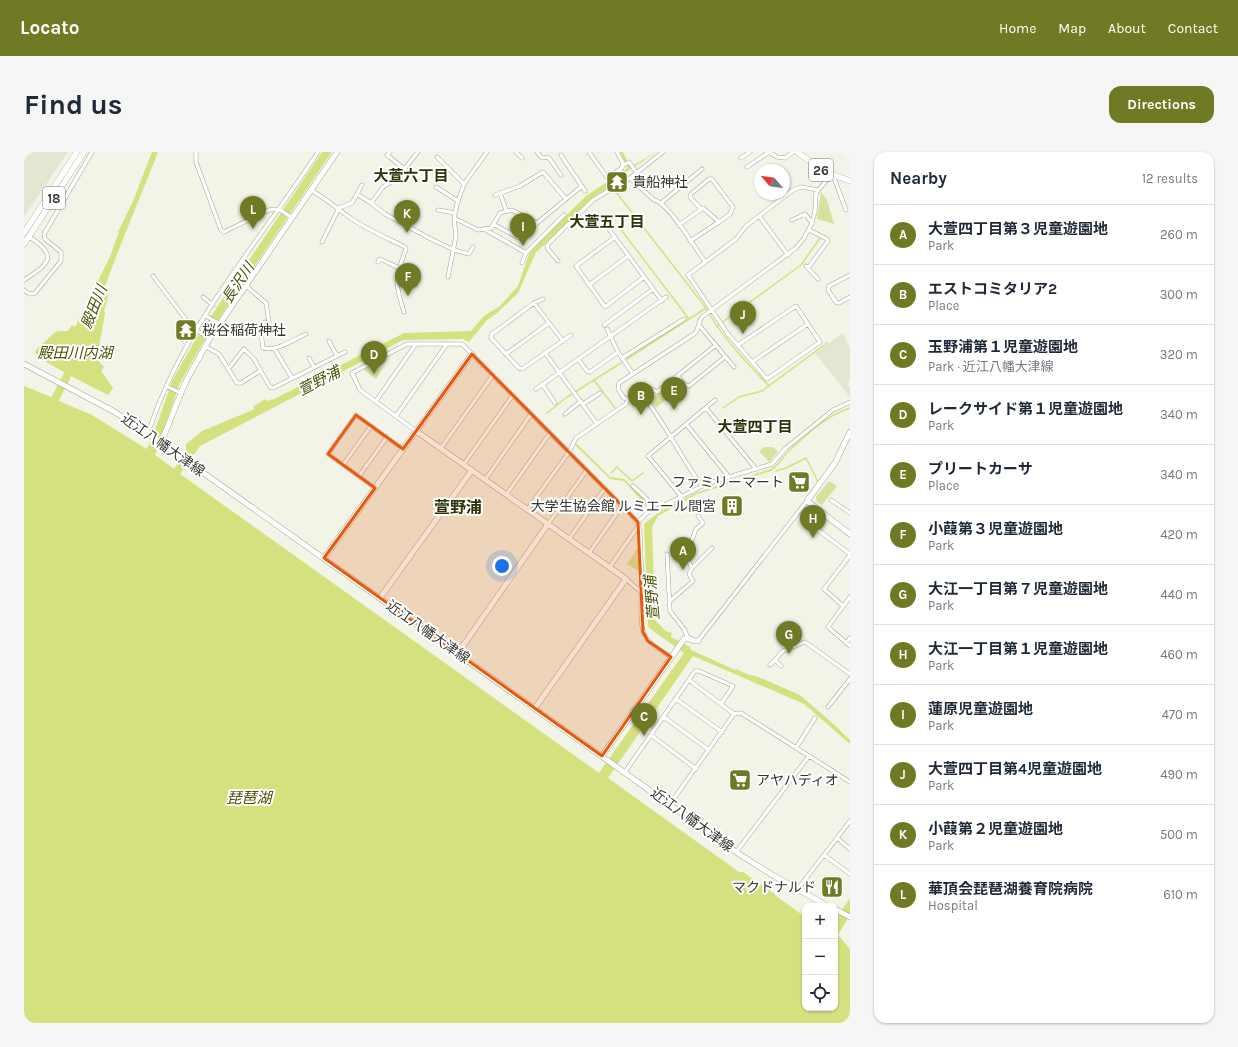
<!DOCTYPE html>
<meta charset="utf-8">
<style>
body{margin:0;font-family:Karla,"Noto Sans JP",sans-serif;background:#f6f6f7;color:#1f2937}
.controls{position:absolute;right:12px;bottom:12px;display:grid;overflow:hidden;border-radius:8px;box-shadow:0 1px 3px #0004}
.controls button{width:36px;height:36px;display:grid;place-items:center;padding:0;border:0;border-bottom:1px solid #e0e1e3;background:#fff;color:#1f2937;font:20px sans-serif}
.compass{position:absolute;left:730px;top:12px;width:36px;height:36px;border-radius:50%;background:#fff;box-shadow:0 1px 3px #0004;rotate:299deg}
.you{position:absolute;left:478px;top:414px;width:14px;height:14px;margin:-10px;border:3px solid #fff;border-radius:50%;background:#1a73e8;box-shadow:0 0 0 6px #1a73e833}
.badge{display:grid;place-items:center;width:26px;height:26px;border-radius:50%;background:#707923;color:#fff;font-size:13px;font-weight:700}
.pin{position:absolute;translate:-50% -33px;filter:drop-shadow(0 1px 2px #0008)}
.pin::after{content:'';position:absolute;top:21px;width:14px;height:12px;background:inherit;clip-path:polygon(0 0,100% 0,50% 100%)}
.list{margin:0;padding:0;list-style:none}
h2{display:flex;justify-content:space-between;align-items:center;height:52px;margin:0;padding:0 16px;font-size:17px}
h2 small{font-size:13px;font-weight:400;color:#747a83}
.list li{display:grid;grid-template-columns:26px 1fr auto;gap:12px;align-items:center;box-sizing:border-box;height:60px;padding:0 16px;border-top:1px solid #e0e1e3}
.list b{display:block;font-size:15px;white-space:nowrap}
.list p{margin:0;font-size:13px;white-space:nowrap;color:#747a83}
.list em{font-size:13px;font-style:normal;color:#747a83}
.icon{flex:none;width:22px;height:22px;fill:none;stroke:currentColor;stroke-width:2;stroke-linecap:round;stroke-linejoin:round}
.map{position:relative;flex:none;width:826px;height:871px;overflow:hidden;border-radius:12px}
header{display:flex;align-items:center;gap:24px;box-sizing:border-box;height:56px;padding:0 20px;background:#707923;color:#fff}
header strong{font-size:19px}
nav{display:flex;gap:22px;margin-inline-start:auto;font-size:14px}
.intro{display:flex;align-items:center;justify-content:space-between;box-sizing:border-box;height:96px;padding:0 24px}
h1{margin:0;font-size:28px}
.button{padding:10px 18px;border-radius:12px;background:#707923;color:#fff;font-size:14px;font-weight:700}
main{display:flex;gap:24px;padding:0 24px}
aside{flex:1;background:#fff;border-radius:12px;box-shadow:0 1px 3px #0004}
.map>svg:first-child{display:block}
.built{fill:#e3e7d2}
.green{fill:#d8e29d}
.water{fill:#d4e17e}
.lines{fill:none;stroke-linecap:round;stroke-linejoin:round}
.stream{stroke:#d4e17e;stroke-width:1.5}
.river{stroke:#d4e17e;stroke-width:8}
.street-casing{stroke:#a3a598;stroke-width:4.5}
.secondary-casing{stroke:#a3a598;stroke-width:6}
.primary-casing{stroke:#a3a598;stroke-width:6}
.street{stroke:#fff;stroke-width:3.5}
.secondary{stroke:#fff;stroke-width:5}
.primary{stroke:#fff;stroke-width:5.5}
.marked{fill:#e8590c;fill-opacity:0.2;stroke:#e8590c;stroke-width:3;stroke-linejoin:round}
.labels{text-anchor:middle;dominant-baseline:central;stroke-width:4;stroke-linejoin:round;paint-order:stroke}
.shield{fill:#fff;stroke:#72726f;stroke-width:1}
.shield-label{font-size:13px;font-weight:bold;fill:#353631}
.poi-label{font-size:14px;fill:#353631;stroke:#fff;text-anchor:start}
.street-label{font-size:14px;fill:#353631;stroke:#fff}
.neighbourhood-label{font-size:15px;font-weight:bold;fill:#2e3209;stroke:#fff}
.water-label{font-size:15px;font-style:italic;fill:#4c5307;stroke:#fff}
.quarter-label{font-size:16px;font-weight:bold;fill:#2e3209;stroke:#fff}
</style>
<header>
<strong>Locato</strong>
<nav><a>Home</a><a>Map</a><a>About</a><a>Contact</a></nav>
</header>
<div class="intro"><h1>Find us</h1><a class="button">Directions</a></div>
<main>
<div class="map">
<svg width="826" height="871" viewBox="0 0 826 871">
<rect width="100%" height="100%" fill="#f1f4e6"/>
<path class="built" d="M0,0H44L0,65Z
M819,181L826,196V225L824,233L826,235V245L791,201Z"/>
<path class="green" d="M797,40L803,48L810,72L793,67Z
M351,211L359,216L352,227L339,217Z
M621,239L627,240L631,244L639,239L644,246L632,256L619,240Z
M740,295H749L754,300L745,310L735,299Z
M805,329L813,334L798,353L793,350L792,345Z
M613,397H615L616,420L603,412Z"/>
<path class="water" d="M128,0H134C116,46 97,90 80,137L84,145L80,159L81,161L73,207L80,215L77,219L89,236L84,243L47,224L43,230L38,227L40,220L22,210V207L12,202L11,199L30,181L34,179H44L48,173L51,175L85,107L95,80L93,79L95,78L109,49Z
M596,0H599L606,15L633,0L588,29L587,31L589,34L582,37L569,45L535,80L512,100L494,141L472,162L463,168L445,190L439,187L379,188L176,294L156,322L575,621L660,501L625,476L624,473L620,372L634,361L671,341L747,317V319L673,342L634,364L628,375L631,468L642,479L648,481L647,485L666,495L667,498L720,522L732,524L776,543L814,576L826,589V592L780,552L669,504L584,626L715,720H719L751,742V743L781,765V856H811V768L826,746V763L814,783L826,797V871H0V234L27,245L31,240L36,244L35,249L68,263L124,298L126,290L134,295L131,303L150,317L162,301V292L178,279L231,257L229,255L241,247L243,249L250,247L380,181L447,179L460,164L476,154L494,134L505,102L513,92L562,44L604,16Z
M553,292L586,325L600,327L621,348V353H619L618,349L600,329L586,327L551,293Z"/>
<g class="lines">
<path class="stream" d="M589,36L682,156
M595,75L665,167
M693,174L777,113L796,86
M603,207L682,156C697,184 722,210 744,233
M570,228L591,256
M699,256L715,245L738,239L803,191
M523,261L543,245L597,211
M745,319C754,315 758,305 765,299C782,283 803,263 826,256
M752,319L762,316L782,306L794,330
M587,321L593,315L608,329L619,321
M712,518L723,523
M823,586L826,589"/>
<path class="river" d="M29,251L42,226
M124,302L130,293L152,230L177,186L303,0"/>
<g class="street-casing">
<path id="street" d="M366,0L363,3L388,23
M492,0L498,6
M513,0L517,5L525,6L537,23
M565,0L582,24L584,25L598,16L599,11L593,0
M745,0L753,5L761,6L769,0
M172,1V10L197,78L200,80L245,58L255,57L268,66
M537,3L561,39
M413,5L440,32
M717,6L726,0
M598,14L605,10L613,21
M723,15L745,0
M595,18L603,28
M809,23L822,58
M606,26L630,48C644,50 672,97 681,110
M412,35L434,49
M287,38C302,47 314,57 328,67C344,78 363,86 381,95L382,97C371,127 370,129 380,160
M476,41L482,58
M333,42L347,51L361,62L407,87L430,98L445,102L449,95
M471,43L496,34L519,20L542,47
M347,51L359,35L373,26L394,0
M637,51L678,17
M677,57L666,45L667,42L685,27H688L709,55L706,62L695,70
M414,58L431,61
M735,64L764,103
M430,66L454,78L467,76L476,61L488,58L513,71
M768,68L781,62L788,71
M469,72L495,86L499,85L513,71L558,34
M655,73L679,56L695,70L666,89
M584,76L638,149
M460,77L502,101L540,63
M591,85L552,114L581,155L620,125
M298,90L315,56L328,51L338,33
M534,109L524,97L523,94L526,90L569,48L606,26L639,0
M354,110L356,107L375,116
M498,111L502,101
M782,114L794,127
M784,116L804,89L803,87L785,78
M826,123L805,134L804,138L812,150L815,151L826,145
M129,124L169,177L186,186
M424,125L432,84L430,66L433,52L440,32L463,0
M0,128C25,113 35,103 5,85
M206,128L220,136
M373,131L391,133
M565,133L604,104
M222,134L242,151L245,170
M0,138L5,142L11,141L37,109V100L21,87L20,82L68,0
M179,145L189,153
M519,147L510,151L468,182L467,186L495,216L498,217L521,201L573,272
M510,151L539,189
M182,164L196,172
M241,170L236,174L239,196C251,200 271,187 282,182
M580,173L629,137
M675,173L710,215
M583,177L594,200L609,222
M305,189L313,204
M692,193L633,240L624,235L604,247L600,246L594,237L595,231L670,182C676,177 673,171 678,165L772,96L780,86L788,71L791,59L792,41L807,23
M714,193L772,154L796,190L743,227L704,182L664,123L712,87L722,74L769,38L777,35L794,38
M182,195L195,202L213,231H217L236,219
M250,196L268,226
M521,201L547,183
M482,202L525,171
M285,206L290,215
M598,206L660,167
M554,207L563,219L566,220L594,200
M728,210L784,172
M205,216L220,197L230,207L246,235L249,236L321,200
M654,224L660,232L665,234L701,205
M518,232L531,251
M142,234L157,241
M512,237L642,145
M616,240C641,270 655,303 678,334
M352,249L392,192
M559,252L576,241
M682,256L732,317
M541,262L557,249
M372,264L423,192
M662,272L705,325
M392,279L336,238L328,221L383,192H438L614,370L616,382L618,432L616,438
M122,280L127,273C161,172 236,89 294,0
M417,296L469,223
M440,312L489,243
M319,313L347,274
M335,324L363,285
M461,328L507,262
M609,334L623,347L625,359L614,370
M351,336L304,302L332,263L379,297
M482,343L526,281
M657,344L624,304L691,248
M807,348L826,361
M503,358L545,300L552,286L602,252L604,247
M631,358L682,332L748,312L762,296L809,258L826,250
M800,362L790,375L826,402
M524,372L563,318
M545,387L581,336
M565,401L598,354
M643,402L646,459L660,477L664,486
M585,416L615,373
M668,416L662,404L672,377L679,371L674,364
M602,427L617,440C618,454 614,477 624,488C630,495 640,500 647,505
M826,445L804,475L826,494
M646,449L669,429L665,422L668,416L688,396
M819,454L800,437L826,403
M674,489L783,349
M822,491L826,486
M751,508L757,514
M746,513L759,499L781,490L826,522
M652,547L698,580
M804,555L826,527
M710,562L717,561L785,604
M640,565L685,598
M627,583L672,617
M772,596L791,566
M601,620L671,519H675L709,534L697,552
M646,652L710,562L665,528
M813,686L826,697
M713,699L785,604L826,630
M800,703L826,722
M773,738L826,669"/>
</g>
<g class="secondary-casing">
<path id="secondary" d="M0,212L89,259L122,280L715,702L750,724L804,754
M392,279L602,427L511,556
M826,280L811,311L783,349L826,382
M137,291L161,231L186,186L313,0
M300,406L448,202
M356,446L448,318
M434,501L524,372
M578,604L660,487L664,486L670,489H674
M811,757L826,765"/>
</g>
<g class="primary-casing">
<path id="primary" d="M773,0L801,20L826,29
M0,81L53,0
M0,92L60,0"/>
</g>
<use href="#street" class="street"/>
<use href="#secondary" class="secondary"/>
<use href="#primary" class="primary"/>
</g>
<path class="marked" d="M448,202L614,370L619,480L624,489L647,505L578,604L300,406L351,336L304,302L332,263L379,297Z"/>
<defs>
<g id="temple-square" transform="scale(1.15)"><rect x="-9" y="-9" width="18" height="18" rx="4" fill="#707923" stroke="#fff"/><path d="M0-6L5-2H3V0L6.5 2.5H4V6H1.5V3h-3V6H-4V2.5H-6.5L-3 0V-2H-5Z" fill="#fff"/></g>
<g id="supermarket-square" transform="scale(1.15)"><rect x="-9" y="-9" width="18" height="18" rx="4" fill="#707923" stroke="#fff"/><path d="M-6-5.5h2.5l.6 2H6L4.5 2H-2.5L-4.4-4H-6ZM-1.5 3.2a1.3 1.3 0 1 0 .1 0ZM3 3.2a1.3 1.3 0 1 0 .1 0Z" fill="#fff"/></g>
<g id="building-square" transform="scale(1.15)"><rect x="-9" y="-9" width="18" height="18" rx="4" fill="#707923" stroke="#fff"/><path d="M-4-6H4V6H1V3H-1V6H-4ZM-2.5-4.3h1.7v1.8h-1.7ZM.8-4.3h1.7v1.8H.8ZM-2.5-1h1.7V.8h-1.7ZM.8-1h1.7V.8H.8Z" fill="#fff"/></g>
<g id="restaurant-square" transform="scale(1.15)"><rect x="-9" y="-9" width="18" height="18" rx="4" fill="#707923" stroke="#fff"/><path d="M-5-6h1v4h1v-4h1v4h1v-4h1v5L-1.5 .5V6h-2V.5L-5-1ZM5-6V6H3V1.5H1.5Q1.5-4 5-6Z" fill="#fff"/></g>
</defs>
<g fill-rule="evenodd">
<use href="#temple-square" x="593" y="30"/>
<use href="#temple-square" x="162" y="178"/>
<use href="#supermarket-square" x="775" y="330"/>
<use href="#building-square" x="708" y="354"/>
<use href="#supermarket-square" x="716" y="628"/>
<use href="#restaurant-square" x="808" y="735"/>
</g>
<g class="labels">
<g class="shield">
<rect x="785" y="7" width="24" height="22" rx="3"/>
<rect x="19" y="35" width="22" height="22" rx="3"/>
</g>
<g class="shield-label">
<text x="797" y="18">26</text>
<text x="30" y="46">18</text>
</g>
<g class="poi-label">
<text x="608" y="30">貴船神社</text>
<text x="178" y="178">桜谷稲荷神社</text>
<text x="760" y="330" text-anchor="end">ファミリーマート</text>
<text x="692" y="354" text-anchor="end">大学生協会館 ルミエール間宮</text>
<text x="732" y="628">アヤハディオ</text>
<text x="792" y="735" text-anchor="end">マクドナルド</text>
</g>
<g class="street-label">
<text transform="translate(139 293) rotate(35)">近江八幡大津線</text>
<text transform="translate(404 480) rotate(35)">近江八幡大津線</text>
<text transform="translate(668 668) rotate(36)">近江八幡大津線</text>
</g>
<g class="neighbourhood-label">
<text x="387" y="24">大萱六丁目</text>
<text x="583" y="70">大萱五丁目</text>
<text x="731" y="275">大萱四丁目</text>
</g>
<g class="water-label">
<text transform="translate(214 131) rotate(-56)">長沢川</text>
<text transform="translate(70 155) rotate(-68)">殿田川</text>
<text x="51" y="201">殿田川内湖</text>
<text transform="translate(295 229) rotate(-27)">萱野浦</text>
<text transform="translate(628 446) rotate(-95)">萱野浦</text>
<text x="225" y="646">琵琶湖</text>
</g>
<g class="quarter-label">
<text x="434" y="355">萱野浦</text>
</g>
</g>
</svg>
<div class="controls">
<button>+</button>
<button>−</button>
<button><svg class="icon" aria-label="locate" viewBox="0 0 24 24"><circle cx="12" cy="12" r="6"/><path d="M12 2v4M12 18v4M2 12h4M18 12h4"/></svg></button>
</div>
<svg class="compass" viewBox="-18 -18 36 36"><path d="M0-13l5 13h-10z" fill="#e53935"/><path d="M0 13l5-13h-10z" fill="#747a83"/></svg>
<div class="you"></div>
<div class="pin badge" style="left:659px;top:418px">A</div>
<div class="pin badge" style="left:617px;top:263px">B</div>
<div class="pin badge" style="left:620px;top:584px">C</div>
<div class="pin badge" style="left:350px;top:222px">D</div>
<div class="pin badge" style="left:650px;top:258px">E</div>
<div class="pin badge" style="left:384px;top:144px">F</div>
<div class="pin badge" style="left:765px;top:502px">G</div>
<div class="pin badge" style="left:789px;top:386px">H</div>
<div class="pin badge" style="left:499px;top:94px">I</div>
<div class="pin badge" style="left:719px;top:182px">J</div>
<div class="pin badge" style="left:383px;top:81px">K</div>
<div class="pin badge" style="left:229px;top:77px">L</div>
</div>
<aside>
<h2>Nearby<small>12 results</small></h2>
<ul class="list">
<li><span class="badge">A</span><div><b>大萱四丁目第３児童遊園地</b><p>Park</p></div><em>260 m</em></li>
<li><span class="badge">B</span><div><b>エストコミタリア2</b><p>Place</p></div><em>300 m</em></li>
<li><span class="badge">C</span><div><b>玉野浦第１児童遊園地</b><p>Park · 近江八幡大津線</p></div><em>320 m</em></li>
<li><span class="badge">D</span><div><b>レークサイド第１児童遊園地</b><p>Park</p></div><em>340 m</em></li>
<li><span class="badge">E</span><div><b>プリートカーサ</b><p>Place</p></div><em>340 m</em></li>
<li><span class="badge">F</span><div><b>小葭第３児童遊園地</b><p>Park</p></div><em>420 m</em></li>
<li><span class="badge">G</span><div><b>大江一丁目第７児童遊園地</b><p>Park</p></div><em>440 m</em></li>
<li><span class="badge">H</span><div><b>大江一丁目第１児童遊園地</b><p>Park</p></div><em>460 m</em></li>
<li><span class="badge">I</span><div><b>蓮原児童遊園地</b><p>Park</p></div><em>470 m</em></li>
<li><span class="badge">J</span><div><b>大萱四丁目第4児童遊園地</b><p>Park</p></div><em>490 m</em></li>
<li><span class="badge">K</span><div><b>小葭第２児童遊園地</b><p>Park</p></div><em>500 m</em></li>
<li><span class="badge">L</span><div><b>華頂会琵琶湖養育院病院</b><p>Hospital</p></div><em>610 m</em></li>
</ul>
</aside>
</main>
